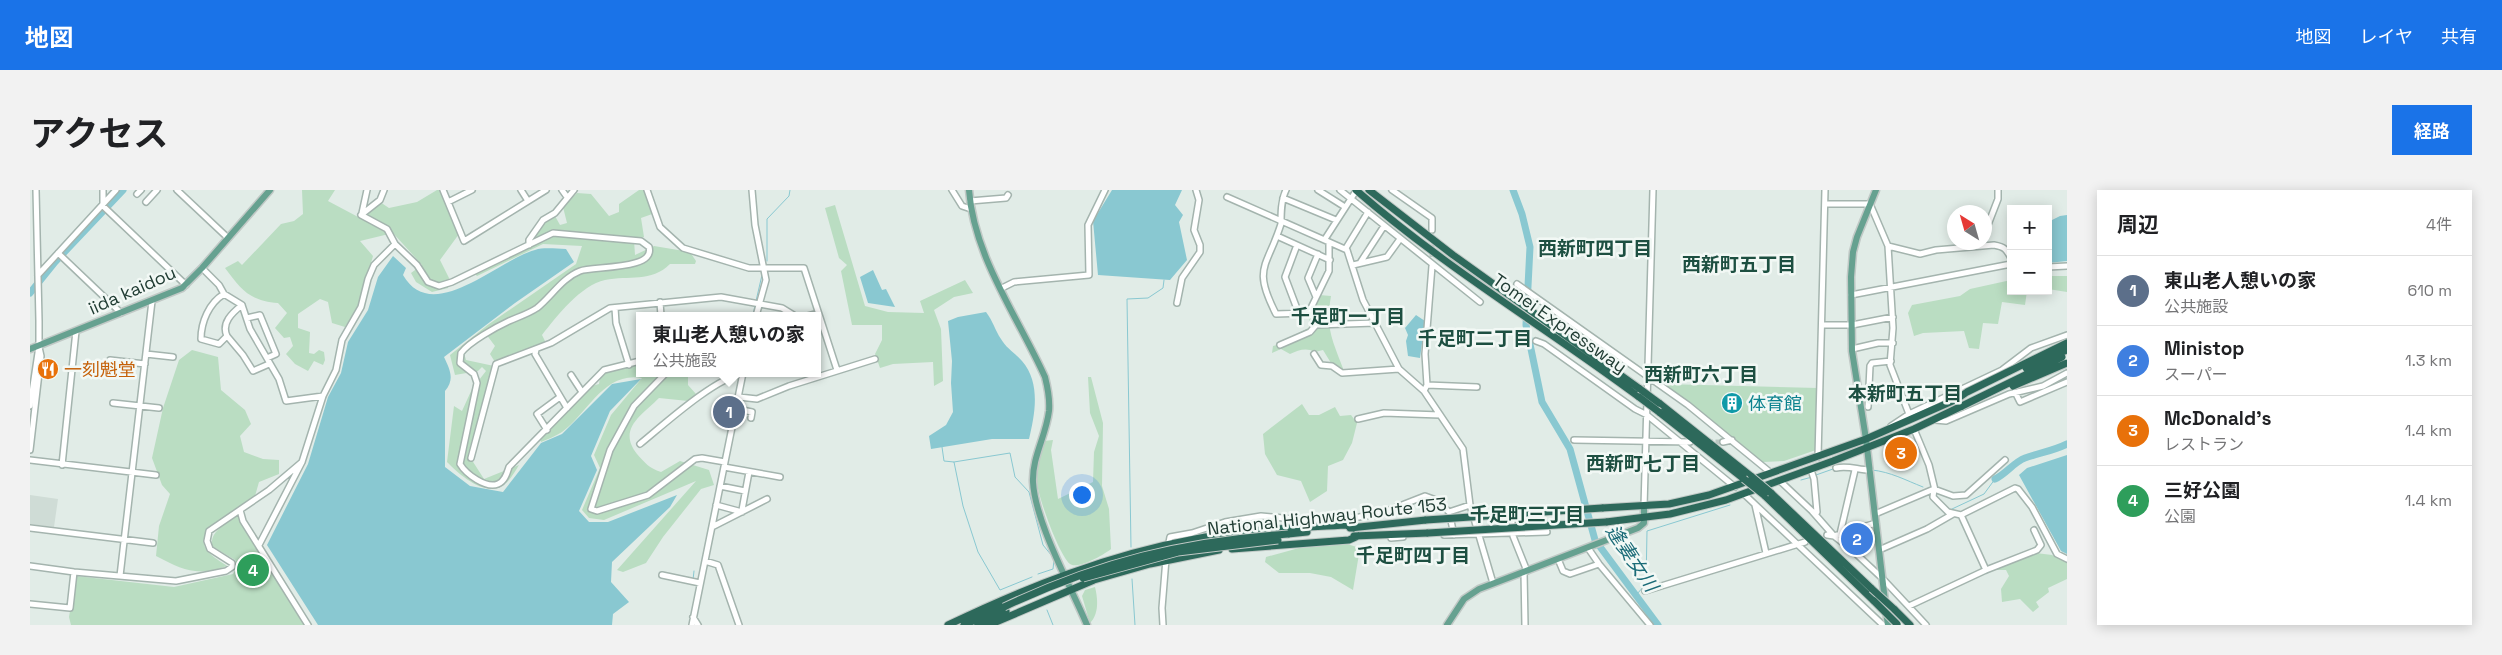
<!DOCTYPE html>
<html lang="ja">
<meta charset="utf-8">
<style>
body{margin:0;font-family:"Space Grotesk","Noto Sans JP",sans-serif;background:#f2f2f2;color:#202124}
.controls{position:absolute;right:15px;top:15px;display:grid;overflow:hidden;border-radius:0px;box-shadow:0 2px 12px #0003}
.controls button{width:45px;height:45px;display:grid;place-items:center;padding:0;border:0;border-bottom:1px solid #e0e0e0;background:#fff;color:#202124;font:25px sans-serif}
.compass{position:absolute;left:1917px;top:15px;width:45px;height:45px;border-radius:50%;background:#fff;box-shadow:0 2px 12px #0003;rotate:323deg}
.you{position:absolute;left:1051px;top:304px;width:18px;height:18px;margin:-12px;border:4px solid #fff;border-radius:50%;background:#1a73e8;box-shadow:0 0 0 8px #1a73e833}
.badge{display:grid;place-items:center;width:32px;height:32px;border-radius:50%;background:#1a73e8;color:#fff;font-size:16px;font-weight:700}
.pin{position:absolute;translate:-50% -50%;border:2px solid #fff;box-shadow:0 1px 5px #0006}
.popup{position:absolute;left:606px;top:122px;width:185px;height:65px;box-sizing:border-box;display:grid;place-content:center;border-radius:0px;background:#fff;filter:drop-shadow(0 1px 4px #0005);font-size:16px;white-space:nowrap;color:#757577}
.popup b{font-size:19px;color:#202124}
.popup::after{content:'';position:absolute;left:50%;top:100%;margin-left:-10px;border:10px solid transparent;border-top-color:#fff}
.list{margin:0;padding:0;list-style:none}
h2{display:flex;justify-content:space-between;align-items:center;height:65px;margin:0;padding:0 20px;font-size:21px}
h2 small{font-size:16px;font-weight:400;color:#757577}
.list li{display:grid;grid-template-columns:32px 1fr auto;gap:15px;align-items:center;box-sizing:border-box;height:70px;padding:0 20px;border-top:1px solid #e0e0e0}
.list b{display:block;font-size:19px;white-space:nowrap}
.list p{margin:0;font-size:16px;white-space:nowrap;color:#757577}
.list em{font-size:16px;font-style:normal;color:#757577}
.map{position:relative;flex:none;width:2037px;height:435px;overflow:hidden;border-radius:0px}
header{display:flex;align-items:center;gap:30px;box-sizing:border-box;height:70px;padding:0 25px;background:#1a73e8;color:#fff}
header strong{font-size:24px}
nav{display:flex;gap:28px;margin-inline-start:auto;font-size:18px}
.intro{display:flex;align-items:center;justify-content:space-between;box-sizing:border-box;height:120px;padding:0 30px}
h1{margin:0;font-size:35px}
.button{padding:12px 22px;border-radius:0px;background:#1a73e8;color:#fff;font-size:18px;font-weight:700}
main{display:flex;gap:30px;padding:0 30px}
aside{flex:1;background:#fff;border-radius:0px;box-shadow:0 2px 12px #0003}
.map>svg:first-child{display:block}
.built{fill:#cfdcd6}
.green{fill:#baddc2}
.water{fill:#89c8d1}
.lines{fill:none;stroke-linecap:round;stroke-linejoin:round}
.stream{stroke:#89c8d1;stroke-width:1}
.river{stroke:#89c8d1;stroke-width:7}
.minor-tunnel{stroke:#bbc9c3;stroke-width:5;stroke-dasharray:5 2.5;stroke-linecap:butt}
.minor-casing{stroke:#a4b4ae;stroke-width:8}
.major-casing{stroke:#c1c9c6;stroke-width:9}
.highway-casing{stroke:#c1c9c6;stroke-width:9}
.minor{stroke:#fff;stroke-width:5}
.major{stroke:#66a190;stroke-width:6}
.highway{stroke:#2d695b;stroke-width:7}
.highway-bridge-casing{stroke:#c1c9c6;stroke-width:9;stroke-linecap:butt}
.highway-bridge{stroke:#2d695b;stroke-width:7}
.labels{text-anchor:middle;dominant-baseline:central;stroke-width:5;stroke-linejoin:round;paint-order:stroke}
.street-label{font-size:18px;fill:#213d34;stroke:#f2f8f5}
.food-label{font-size:18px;fill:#c56008;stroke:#f2f8f5;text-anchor:start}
.culture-label{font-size:18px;fill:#0d838f;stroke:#f2f8f5;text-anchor:start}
.neighbourhood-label{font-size:19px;font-weight:bold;fill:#1d4f41;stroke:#f2f8f5}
.water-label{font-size:19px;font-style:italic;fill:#1c6c78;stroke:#f2f8f5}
</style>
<header>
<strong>地図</strong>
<nav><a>地図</a><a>レイヤ</a><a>共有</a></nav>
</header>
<div class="intro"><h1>アクセス</h1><a class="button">経路</a></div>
<main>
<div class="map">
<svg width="2037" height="435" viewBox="0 0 2037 435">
<rect width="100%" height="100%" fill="#e1ece7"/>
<path class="built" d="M0,305L28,309L24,337L0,334Z"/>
<path class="green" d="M272,0H305L298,11L330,28L350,12L359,18L387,12L407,0H412L429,44L410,70L419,88L418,98L402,102L386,92L381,83L392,75L363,43L330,51L343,66L329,115L315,137L302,133L298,112L290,109L268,124V138L280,142L279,163L284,164L289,160L294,162L295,170L293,175L284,171L278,181L265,174L256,164L263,156L260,147L254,148L245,138L257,123L248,113C219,111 211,99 195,78L208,71L212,75L251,34L264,31L273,24Z
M609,0H614L625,23L611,28L614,47L604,50L605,65L624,56L660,62L666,71L665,74H640C621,93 599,85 575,90C551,95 527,126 512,145L516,153L465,172L460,164L465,156L456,144L434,163L436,170L464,176L438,264L454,289L489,275C484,283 478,295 468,298C450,303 429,284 417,272L424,216L432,221L442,199L456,181L452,177L448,181L425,185L420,165L459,134L546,74L552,56L513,54L447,86L445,84L504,54L507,44V35L525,26L530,35L537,33L533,17L547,3L561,4L579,26L589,22V14Z
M805,15L835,116L858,122L894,123L890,111L935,90L943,103L924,107L904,120L911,139L913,191L904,196L903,172L863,174L850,178L845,164L852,150V135H822L811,81L817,75L809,68L795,18Z
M2018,86H2037V102L2018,99Z
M1981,90V101H1997L1995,115L1972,112L1968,134L1953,133L1949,159L1939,158L1934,141L1893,143L1884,146L1878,123L1882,115L1930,106L1940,99Z
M1289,105L1301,106C1295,139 1303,151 1314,181L1301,173L1293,160L1285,162C1276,157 1269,160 1260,164L1251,159L1242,163L1243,156L1262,151L1263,146L1280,137L1279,124Z
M162,160L188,167L191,200L215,220L221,234L210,246L214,262L233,269L249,270V284L229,292L225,306L178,340C165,358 184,367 197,376C167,387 153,380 126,366L129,336L140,304L132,295L122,268L133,218L149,170Z
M610,174V183L636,186L639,183H658V195L666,204L658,211L629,208C612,225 587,239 607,264C615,273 619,278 631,282L650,271L679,280L684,295L671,299L633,347L616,373L593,382L587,380L666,291L574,330L559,328L552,320L570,278L564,265L581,225L612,188C574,181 558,223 532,242C526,246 518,249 511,252L510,249L562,196L569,194L570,187L579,180Z
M1058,187H1061L1073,233L1072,296L1079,319L1081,359C1075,364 1048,380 1040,374C1029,365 1008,307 1007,292C1006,278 1010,265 1014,251L1023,250L1021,260L1028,309L1063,292L1064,262L1069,246L1060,223Z
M1634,194L1788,198L1786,260L1754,271L1733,272Z
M1272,214L1279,225H1289L1305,217L1310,226L1321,225L1327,233L1322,253L1313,270L1298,276L1297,301L1280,312L1271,291L1247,285L1235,264L1233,244Z
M208,325L275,435H41L39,427L46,386L144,397L203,384L208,376L205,370L182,356C180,340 197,334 208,325Z
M1317,354L1330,358L1323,400L1301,387L1280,383H1249L1235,372L1236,367L1269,358Z
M2006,363L2022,365L2037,372V389L2018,398L2019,402L2006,412L2009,417L2003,422L1990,409L1972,412L1971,399L1979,386L1976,380H1962Z
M1065,397C1068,409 1069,424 1060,433L1052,406L1055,400Z"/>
<path class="water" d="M1082,0H1152L1145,15L1153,25L1149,32L1157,70L1140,90L1068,85L1063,31Z
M2037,25V71L2018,73V32L2030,26Z
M536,59L544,72L485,113L414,167C420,180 425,189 415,201V277L440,296L473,302L511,253L532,244L582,194L611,189L580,221L561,266L567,280L549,321L559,332H578L647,305L640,317L582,372L581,392L599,412L583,424L582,435H288L237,355L278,274L298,207L311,183L318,152L338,120L348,87L363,66L376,78L373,85C402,136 468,70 505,60C514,57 526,59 536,59Z
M843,80L852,100L856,99L865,117L838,113L830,87Z
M956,122C963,131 965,140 971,149C976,158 986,164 992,171C1011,193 1005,224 999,249H962L901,259L899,246L916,235L923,222L921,193L922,171L918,131L928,127Z
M1386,125L1395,131L1390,168L1378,166L1376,151L1378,145L1375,138Z
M2037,265V364L2031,361L1989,285L1997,278Z"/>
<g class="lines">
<path class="stream" d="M737,71V29L759,6L760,0
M726,111L732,85
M723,126L725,115
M912,257L914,271L924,272L933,316L948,362L970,400L1002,387
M924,272L980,263L985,287L999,302L1013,355L1022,366
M1842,280C1861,282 1875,290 1893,297
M1786,285L1803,279
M1771,290L1782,287
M1922,319L1954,304L1965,289
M1101,357L1097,109L1118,108L1133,98L1134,90
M1008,384L1023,379L1024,370
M1102,389L1105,435
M663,390L664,381
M1606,405L1616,394L1617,341L1700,315
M1017,420L1023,435"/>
<path class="river" d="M1483,0L1492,24L1500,57L1496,135L1512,212L1540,259L1565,350L1628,435
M0,103L25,72L93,0
M1965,289C1976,284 1984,272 1995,268C2009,263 2023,261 2037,254"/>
<path class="minor-tunnel" d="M1402,67V48
M1678,252H1693"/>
<g class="minor-casing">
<path id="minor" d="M73,0V16L156,95
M147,0L198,48
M413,0L434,51L516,0
M491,0L498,11
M532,0L537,7
M617,0L630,37L653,58L719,78H774L807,180
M722,0L725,35L736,90L726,126
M922,0L932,16L941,19
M1288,0L1315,17
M1310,0L1450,112
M1362,0L1402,28V40
M107,4L111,0
M1197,7L1299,52V81L1280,120L1276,123L1246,124C1222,77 1237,78 1251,34C1251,23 1251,10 1256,0
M1253,8L1306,30
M940,11L976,8L978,5
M116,12L127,0
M418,12L442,0
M1795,14H1840L1858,56L1863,138L1860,175L1879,224
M332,23L337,0
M331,25L357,39L365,54L387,75L398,92L409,96L422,92L523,43L611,51L619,57C626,80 563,76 550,81C532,88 521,107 507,118C498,124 488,127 479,131C466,137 439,152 431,163L430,173L444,184L447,193L430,274C436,284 456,299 468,294C475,291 477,283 479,277L574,180L610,171
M331,25L350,10L354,0
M1954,45L1968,9V0
M1247,46L1300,70
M1295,49L1324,4
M1299,52L1317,60L1333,110L1369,179L1394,201L1433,259L1440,315L1463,393
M499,55V50L513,30L525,23L544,0
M1267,55L1255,87L1269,124
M1858,56L1890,64L1906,60L1964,55C1975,57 1976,59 1981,68
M1316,58L1338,22
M28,63L91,123
M1330,73L1354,36
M1323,75L1357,67L1370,49
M2018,77L2037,76
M172,78L189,95L194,104L212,115L220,139L249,189L256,211L293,206
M8,85L86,0
M1487,94L1658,215L1741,283
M972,98L984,92L1059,85L1058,35L1075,0
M194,104C179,113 171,132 171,149L189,154L197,146C191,133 202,123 212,115
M1821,105L1981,74
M1286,107L1278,88L1288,64
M630,112L631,126
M1147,113L1152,88L1170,62V55L1164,40L1169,10L1166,0
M585,118L586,133L599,175
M777,126L788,123
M217,128L230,125L246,164L237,168
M1792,135H1822L1863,127
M197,146L213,165L223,181L239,174
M1506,151L1514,154L1605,219L1617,225L1705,297
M1250,155L1280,142L1286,135L1345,133
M1822,159L1848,153H1863
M506,160L505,164L537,218
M116,164L143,167
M1284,164L1291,175L1302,176L1312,183L1369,179
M80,170L115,174
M636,183L604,216L580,260L561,319L567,321L618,305L665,269L672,268L695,272
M541,185L552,202
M1397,195L1447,197
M1394,201L1397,195L1395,164L1402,76
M1985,202L1990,212L2037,192
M709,207L727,209L759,196L845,169
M83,213L129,218
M0,216L9,156V131L6,0
M1838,217L1840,176L1842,173L1861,171
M707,219L722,222L721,228
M1328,229L1354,223L1410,225
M1905,230L1916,231L1979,204L2013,196L2037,183
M1861,236L1879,224L1972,180L2001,158L2037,145
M1884,239L1899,275L1905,300
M517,240L507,224L530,207
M1544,250L1660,252
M1693,252L1702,250
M610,254C631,237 687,186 713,184
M0,260L11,166L9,157
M1788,267L1795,0
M441,268L466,174L521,153L580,118L691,107L752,118L765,126
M0,270L126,285
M32,275L46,141
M694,277L750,287
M1806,278C1818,275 1828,280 1840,280
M1781,280L1784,289L1787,322L1785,324
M1750,291L1782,321L1804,346L1821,359L1852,388L1896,435
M690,296L715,301
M1904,299L1903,307L1918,322L1931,325L1985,298L1988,299L2002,317L2027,364L2037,369
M1714,304L1853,435
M686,315L712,322
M1725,315L1736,363
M1614,317L1623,0
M210,320L213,331L278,435
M712,320L719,282
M1481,320L1483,346L1497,381
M1845,324L1904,299L1923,306L1936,305L1975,270
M1931,325L1956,380
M1420,326L1424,345
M682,337L737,309
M0,338L123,353
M1810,344L1825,280
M1414,345L1517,342
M1797,345L1804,346L1846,333
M1361,348L1373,347
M229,355L272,272L293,206L306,180L312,150L331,117L338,89L344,75L365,54
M1138,358L1140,347L1162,343L1195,332L1231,326L1275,330L1329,327L1349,324L1395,306L1406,310L1419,322L1440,315
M1558,358L1569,374L1620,435
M1849,360L1897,339L1923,324
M1528,369L1533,381L1540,384L1569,374
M675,371L688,375L709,435
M0,376L44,382L146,391L196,381L202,377V373L180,359L177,351L179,341L239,300L272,272
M1494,382L1495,435
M632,385L670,393
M90,386L122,111
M1615,401L1775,352
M0,414L40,418L44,382
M1879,416L1956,380L2007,360L2011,355L2004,340
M663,427L668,435
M662,435L713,183
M1133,435L1132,418L1136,369"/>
</g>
<g class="major-casing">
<path id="major" d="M939,0C944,67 988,127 1015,187C1018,199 1020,210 1019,221C1016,246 1002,267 1003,292C1005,332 1041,397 1057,435
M1846,0L1827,47L1823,62L1821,87L1822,161L1836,249L1855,411
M0,159L152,98L172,78L240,0
M1856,421L1858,435
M1417,435L1434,409L1449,399L1608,338L1614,333V317"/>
</g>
<g class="highway-casing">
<path id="highway" d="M1326,0C1414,77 1515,137 1609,207
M1339,0L1423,65L1610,199
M1629,213L1722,287
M1629,222L1714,289
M1741,303L1842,399
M1734,305L1844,411
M1572,318L1639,314L1679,305L1836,249L1927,209
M1576,332L1640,324L1696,310L1803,271L1884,239L1932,216
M1320,338L1396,330
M1258,344L1277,342
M1324,346L1398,343
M1202,359L1319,350L1328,346
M1864,419L1880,435
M918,435C997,397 1078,365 1165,349C1214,339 1266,338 1316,335L1323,338
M934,435L974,417
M948,435L976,421
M959,435L1064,390L1120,374L1189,360"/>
</g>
<use href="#minor" class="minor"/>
<use href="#major" class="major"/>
<use href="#highway" class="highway"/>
<g class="highway-bridge-casing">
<path id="highway-bridge" d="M1996,178L2037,160
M1983,196L2037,173
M1610,199L1629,213
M1609,207L1629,222
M1927,209L1937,202L2037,153
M1932,216L2032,167
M1722,287L1741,303
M1714,289L1734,305
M1396,330L1572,318
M1398,343L1576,332
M1053,388L1148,362L1248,350
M1842,399L1864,419
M1844,411L1867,434
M974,417C1069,372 1153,351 1258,344"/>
</g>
<use href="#highway-bridge" class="highway-bridge"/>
</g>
<defs>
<g id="restaurant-disc" transform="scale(1.125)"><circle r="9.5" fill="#e8710a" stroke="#f2f8f5"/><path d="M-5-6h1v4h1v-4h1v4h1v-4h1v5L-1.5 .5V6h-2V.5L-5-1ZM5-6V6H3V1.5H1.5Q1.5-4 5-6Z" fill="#fff"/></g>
<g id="building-disc" transform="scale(1.125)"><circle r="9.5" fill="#0f9aa8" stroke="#f2f8f5"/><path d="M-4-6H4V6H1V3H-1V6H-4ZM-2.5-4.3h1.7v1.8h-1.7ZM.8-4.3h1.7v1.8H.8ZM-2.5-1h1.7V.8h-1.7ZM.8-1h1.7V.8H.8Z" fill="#fff"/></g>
</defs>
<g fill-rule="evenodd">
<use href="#restaurant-disc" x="18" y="179"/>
<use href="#building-disc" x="1702" y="213"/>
</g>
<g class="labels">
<g class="street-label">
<text transform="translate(102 100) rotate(-24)">iida kaidou</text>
<text transform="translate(1530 133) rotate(35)">Tomei Expressway</text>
<text transform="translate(1297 326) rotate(-6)">National Highway Route 153</text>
</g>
<g class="food-label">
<text x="34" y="179">一刻魁堂</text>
</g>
<g class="culture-label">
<text x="1718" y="213">体育館</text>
</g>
<g class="neighbourhood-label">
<text x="1565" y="58">西新町四丁目</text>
<text x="1709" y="74">西新町五丁目</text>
<text x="1318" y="126">千足町一丁目</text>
<text x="1445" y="148">千足町二丁目</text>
<text x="1671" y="184">西新町六丁目</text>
<text x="1875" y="203">本新町五丁目</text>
<text x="1613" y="273">西新町七丁目</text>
<text x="1497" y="324">千足町三丁目</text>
<text x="1383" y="365">千足町四丁目</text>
</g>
<g class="water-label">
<text transform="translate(1602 368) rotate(56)">逢妻女川</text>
</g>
</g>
</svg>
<div class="controls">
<button>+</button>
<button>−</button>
</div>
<svg class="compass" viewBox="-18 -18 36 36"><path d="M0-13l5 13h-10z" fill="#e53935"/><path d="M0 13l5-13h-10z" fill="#757577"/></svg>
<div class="you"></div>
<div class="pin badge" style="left:699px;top:222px;background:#5c6f8a">1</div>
<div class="popup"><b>東山老人憩いの家</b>公共施設</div>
<div class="pin badge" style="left:1827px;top:349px;background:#3f7fe0">2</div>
<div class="pin badge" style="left:1871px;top:263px;background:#e8710a">3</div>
<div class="pin badge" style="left:223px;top:380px;background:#2e9e5b">4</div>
</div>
<aside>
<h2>周辺<small>4件</small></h2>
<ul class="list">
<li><span class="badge" style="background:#5c6f8a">1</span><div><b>東山老人憩いの家</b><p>公共施設</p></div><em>610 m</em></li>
<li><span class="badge" style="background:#3f7fe0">2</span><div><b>Ministop</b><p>スーパー</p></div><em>1.3 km</em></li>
<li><span class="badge" style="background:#e8710a">3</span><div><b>McDonald's</b><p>レストラン</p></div><em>1.4 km</em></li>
<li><span class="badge" style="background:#2e9e5b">4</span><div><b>三好公園</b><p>公園</p></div><em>1.4 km</em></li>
</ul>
</aside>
</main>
